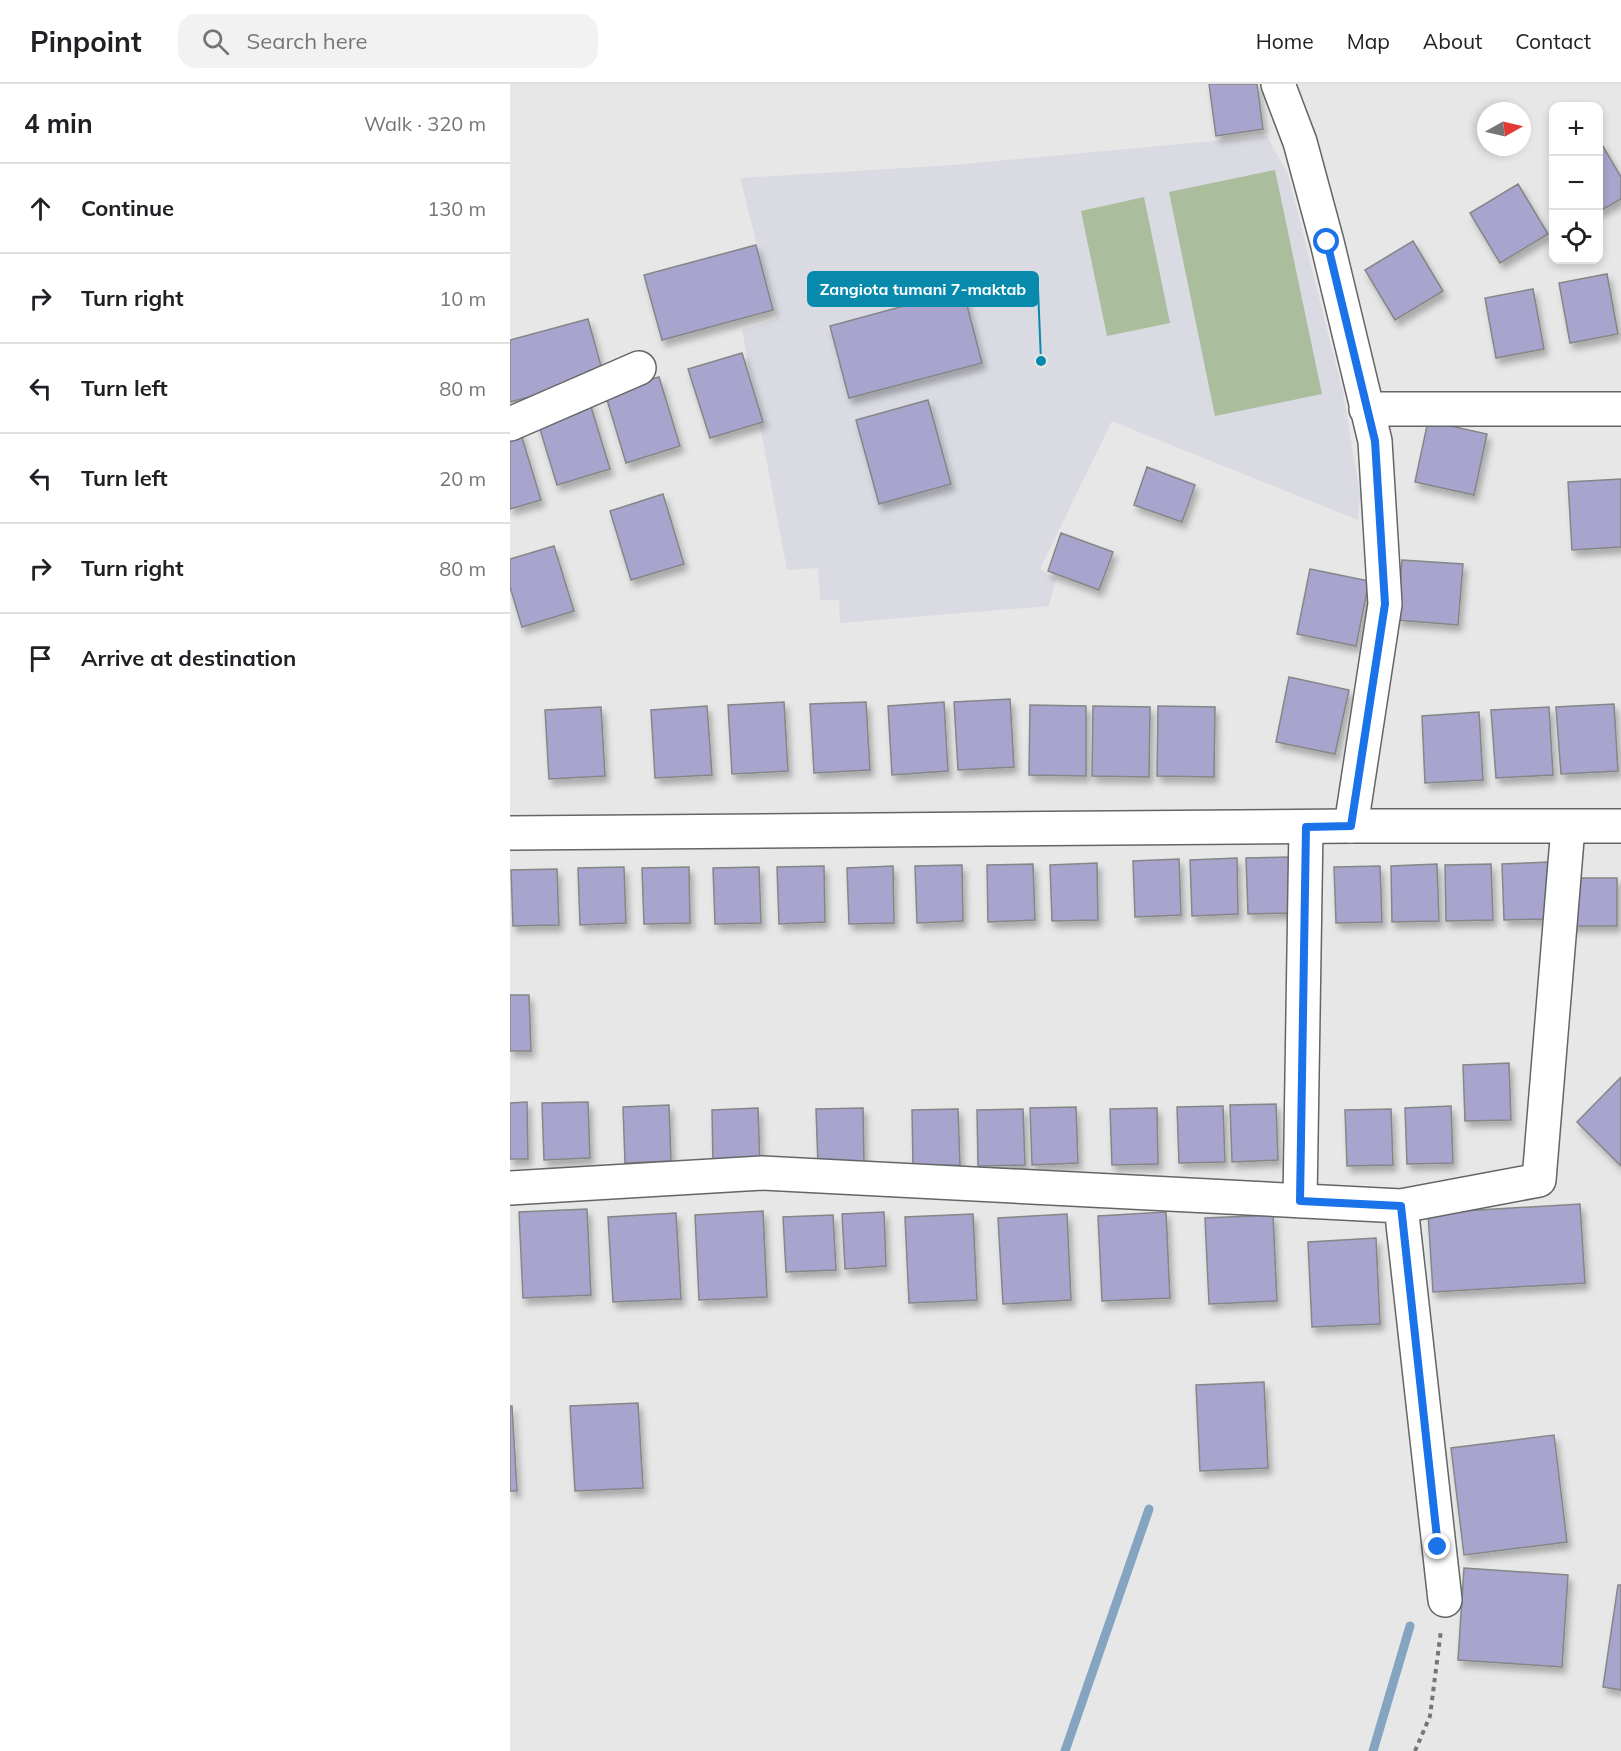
<!DOCTYPE html>
<meta charset="utf-8">
<style>
body{margin:0;font-family:Mulish,sans-serif;background:#f2f2f2;color:#202124}
.controls{position:absolute;right:18px;top:18px;display:grid;overflow:hidden;border-radius:12px;box-shadow:0 3px 9px #0003}
.controls button{width:54px;height:54px;display:grid;place-items:center;padding:0;border:0;border-bottom:2px solid #e0e0e0;background:#fff;color:#202124;font:30px sans-serif}
.compass{position:absolute;left:967px;top:18px;width:54px;height:54px;border-radius:50%;background:#fff;box-shadow:0 3px 9px #0003;rotate:82deg}
.stop{position:absolute;width:18px;height:18px;margin:-14px;border:4px solid #1a73e8;border-radius:50%;background:#fff}
.stop.end{background:#1a73e8;border-color:#fff;box-shadow:0 2px 6px #0008}
.list{margin:0;padding:0;list-style:none}
h2{display:flex;justify-content:space-between;align-items:center;height:78px;margin:0;padding:0 24px;font-size:26px}
h2 small{font-size:20px;font-weight:400;color:#757577}
.list li{display:grid;grid-template-columns:39px 1fr auto;gap:18px;align-items:center;box-sizing:border-box;height:90px;padding:0 24px;border-top:2px solid #e0e0e0}
.list b{display:block;font-size:22px;white-space:nowrap}
.list em{font-size:20px;font-style:normal;color:#757577}
.icon{flex:none;width:33px;height:33px;fill:none;stroke:currentColor;stroke-width:2;stroke-linecap:round;stroke-linejoin:round}
.map{position:relative;flex:none;width:1111px;height:1667px;overflow:hidden}
header{display:flex;align-items:center;gap:36px;box-sizing:border-box;height:84px;padding:0 30px;background:#fff;border-bottom:2px solid #e0e0e0}
header strong{font-size:28px}
nav{display:flex;gap:33px;margin-inline-start:auto;font-size:21px}
.search{width:420px;height:54px;background:#f2f2f2;display:flex;align-items:center;gap:15px;box-sizing:border-box;padding:0 21px;border-radius:18px;color:#757577;font-size:22px}
main{display:flex}
aside{flex:1;background:#fff}
.map>svg:first-child{display:block}
.built{fill:#dadae3}
.green{fill:#aabd9d}
.lines{fill:none;stroke-linecap:round;stroke-linejoin:round}
.stream{stroke:#84a4c2;stroke-width:9}
.building{fill:#a7a5cd;stroke:#868687;stroke-width:1.5;filter:url(#shadow)}
.minor-casing{stroke:#656566;stroke-width:36}
.major-casing{stroke:#656566;stroke-width:36}
.path{stroke:#767676;stroke-width:4;stroke-dasharray:4.5 4.5;stroke-linecap:butt}
.minor{stroke:#fff;stroke-width:33}
.major{stroke:#fff;stroke-width:33}
.route{stroke:#1a73e8;stroke-width:8}
.leader{fill:none;stroke:#078aab;stroke-width:2}
.callout-dot{fill:#078aab;stroke:#e7e7e8;stroke-width:2}
.callout{fill:#078aab;stroke:#078aab;stroke-width:2}
.callout-label{font-size:16px;text-anchor:middle;font-weight:bold;fill:#fff}
</style>
<header>
<strong>Pinpoint</strong>
<div class="search"><svg class="icon" aria-label="search" viewBox="0 0 24 24"><circle cx="10" cy="10" r="6"/><path d="M15 15l6 6"/></svg>Search here</div>
<nav><a>Home</a><a>Map</a><a>About</a><a>Contact</a></nav>
</header>
<main>
<aside>
<h2>4 min<small>Walk · 320 m</small></h2>
<ul class="list">
<li><svg class="icon" aria-label="ahead" viewBox="0 0 24 24"><path d="M12 20V5M6 11l6-6 6 6"/></svg><div><b>Continue</b></div><em>130 m</em></li>
<li><svg class="icon" aria-label="right" viewBox="0 0 24 24"><path d="M7 20v-9h11M14 6l5 5-5 5"/></svg><div><b>Turn right</b></div><em>10 m</em></li>
<li><svg class="icon" aria-label="left" viewBox="0 0 24 24"><path d="M17 20v-9H6M10 6l-5 5 5 5"/></svg><div><b>Turn left</b></div><em>80 m</em></li>
<li><svg class="icon" aria-label="left" viewBox="0 0 24 24"><path d="M17 20v-9H6M10 6l-5 5 5 5"/></svg><div><b>Turn left</b></div><em>20 m</em></li>
<li><svg class="icon" aria-label="right" viewBox="0 0 24 24"><path d="M7 20v-9h11M14 6l5 5-5 5"/></svg><div><b>Turn right</b></div><em>80 m</em></li>
<li><svg class="icon" aria-label="arrive" viewBox="0 0 24 24"><path d="M6 21V4h12l-3 4 3 4H6"/></svg><div><b>Arrive at destination</b></div></li>
</ul>
</aside>
<div class="map">
<svg width="1111" height="1667" viewBox="0 0 1111 1667">
<defs>
<filter id="shadow"><feDropShadow dx="3.5" dy="6" stdDeviation="3" flood-color="#0004"/></filter>
</defs>
<rect width="100%" height="100%" fill="#e7e7e8"/>
<path class="built" d="M757,52L778,90L833,308L850,410L848,436L602,337L530,485L546,495L539,522L330,539L329,516H310L308,484L277,486L232,246L266,235L230,94L443,81Z"/>
<path class="green" d="M765,86L812,310L705,332L659,108Z
M634,113L660,239L597,252L571,127Z"/>
<g class="lines">
<path class="stream" d="M555,1667L639,1425
M863,1667L900,1542"/>
</g>
<path class="building" d="M699,0H747L753,45L706,52Z
M1091,59L1111,93V115L1088,128V61Z
M1008,100L1038,150L990,179L960,129Z
M903,157L933,207L885,236L855,186Z
M246,161L263,226L152,256L134,191Z
M1097,190L1108,250L1060,259L1049,199Z
M1023,205L1034,265L986,274L975,214Z
M453,206L472,279L339,314L320,242Z
M78,235L94,293L0,318V256Z
M232,269L253,338L200,354L178,285Z
M149,293L170,362L116,379L95,309Z
M79,316L100,385L47,401L26,332Z
M418,316L441,400L369,420L346,336Z
M918,337L977,350L964,411L905,398Z
M10,347L31,416L0,425V350Z
M637,383L685,401L672,438L624,421Z
M1111,395V463L1062,466L1058,398Z
M153,410L174,480L121,496L100,427Z
M551,449L603,468L589,506L538,487Z
M44,462L64,527L12,543L0,503V475Z
M892,476L953,480L948,541L887,536Z
M800,485L859,497L846,562L787,550Z
M779,593L839,606L825,670L766,658Z
M500,615L504,683L448,686L444,618Z
M274,618L278,687L222,690L218,621Z
M356,618L360,686L304,689L300,620Z
M434,618L438,687L382,691L378,622Z
M1104,620L1108,687L1051,690L1046,623Z
M520,621L576,622V692L519,691Z
M197,622L202,691L145,694L141,626Z
M583,622L640,623L639,693L582,692Z
M648,622L705,623L704,693L647,692Z
M91,623L95,692L39,695L35,626Z
M1039,623L1043,691L986,694L981,626Z
M969,628L973,696L915,699L912,632Z
M782,773L783,829L738,830L736,774Z
M727,774L728,830L682,832L680,776Z
M669,775L671,831L625,833L623,777Z
M1038,778L1040,835L994,836L992,780Z
M587,779L588,836L542,837L540,781Z
M523,780L525,836L478,838L477,781Z
M927,780L929,837L882,838L881,782Z
M981,780L983,836L936,837L935,781Z
M452,781L453,837L407,839L405,782Z
M314,782L315,838L269,840L267,783Z
M383,782L384,839L339,840L337,784Z
M870,782L872,838L826,839L824,783Z
M114,783L116,839L70,841L68,784Z
M179,783L180,839L134,840L132,784Z
M249,783L251,839L205,840L203,784Z
M47,785L49,841L3,842L1,786Z
M1058,794H1107V842H1058Z
M0,911H19L21,967H0Z
M999,979L1001,1036L955,1037L953,981Z
M1111,993V1082L1067,1038Z
M17,1018L18,1075H0V1019Z
M78,1018L80,1074L34,1076L32,1019Z
M766,1020L768,1076L722,1078L720,1021Z
M159,1021L161,1077L115,1079L113,1023Z
M713,1022L715,1078L669,1079L667,1023Z
M941,1022L943,1079L897,1080L895,1024Z
M566,1023L568,1079L522,1081L520,1024Z
M248,1024L250,1081L203,1082L202,1026Z
M353,1024L354,1080L308,1081L306,1025Z
M647,1024L648,1080L602,1081L600,1025Z
M448,1025L450,1081L403,1082L402,1026Z
M513,1025L515,1081L468,1082L467,1026Z
M881,1025L883,1081L837,1082L835,1026Z
M1070,1120L1075,1199L923,1208L918,1129Z
M77,1125L81,1211L13,1214L9,1128Z
M253,1127L257,1213L189,1216L185,1131Z
M374,1128L376,1182L335,1185L332,1130Z
M656,1128L660,1214L592,1217L588,1132Z
M166,1129L171,1215L103,1218L98,1133Z
M463,1130L467,1216L399,1219L395,1133Z
M557,1130L561,1216L493,1220L488,1134Z
M323,1131L326,1186L276,1188L273,1133Z
M763,1131L767,1217L699,1220L695,1134Z
M866,1154L870,1240L802,1243L798,1158Z
M754,1298L758,1384L690,1387L686,1301Z
M128,1319L133,1404L65,1407L60,1322Z
M0,1322H2L7,1407H0Z
M1044,1351L1057,1458L954,1471L941,1364Z
M954,1484L1058,1491L1052,1583L948,1576Z
M1108,1501H1111V1606L1093,1603Z"/>
<g class="lines">
<g class="minor-casing">
<path id="minor" d="M768,0L790,58L817,158L865,357L875,520L841,742
M856,325H1111
M0,340L129,284
M0,1104L252,1089L891,1122L1029,1096L1058,743
M790,1117L796,743
M891,1122L935,1516"/>
</g>
<g class="major-casing">
<path id="major" d="M0,749L841,742H1111"/>
</g>
<path class="path" d="M905,1667L920,1632L931,1546"/>
<use href="#minor" class="minor"/>
<use href="#major" class="major"/>
</g>
<g class="lines">
<path class="route" d="M817,158L865,357L875,520L841,742L796,743L790,1117L891,1122L928,1463"/>
</g>
<path class="leader" d="M531 277L528 205"/>
<circle class="callout-dot" cx="531" cy="277" r="6"/>
<rect class="callout" x="298" y="188" width="230" height="34" rx="6"/>
<g class="callout-label">
<text x="413" y="211">Zangiota tumani 7-maktab</text>
</g>
</svg>
<div class="controls">
<button>+</button>
<button>−</button>
<button><svg class="icon" aria-label="locate" viewBox="0 0 24 24"><circle cx="12" cy="12" r="6"/><path d="M12 2v4M12 18v4M2 12h4M18 12h4"/></svg></button>
</div>
<svg class="compass" viewBox="-18 -18 36 36"><path d="M0-13l5 13h-10z" fill="#e53935"/><path d="M0 13l5-13h-10z" fill="#757577"/></svg>
<div class="stop" style="left:817px;top:158px"></div>
<div class="stop end" style="left:928px;top:1463px"></div>
</div>
</main>
